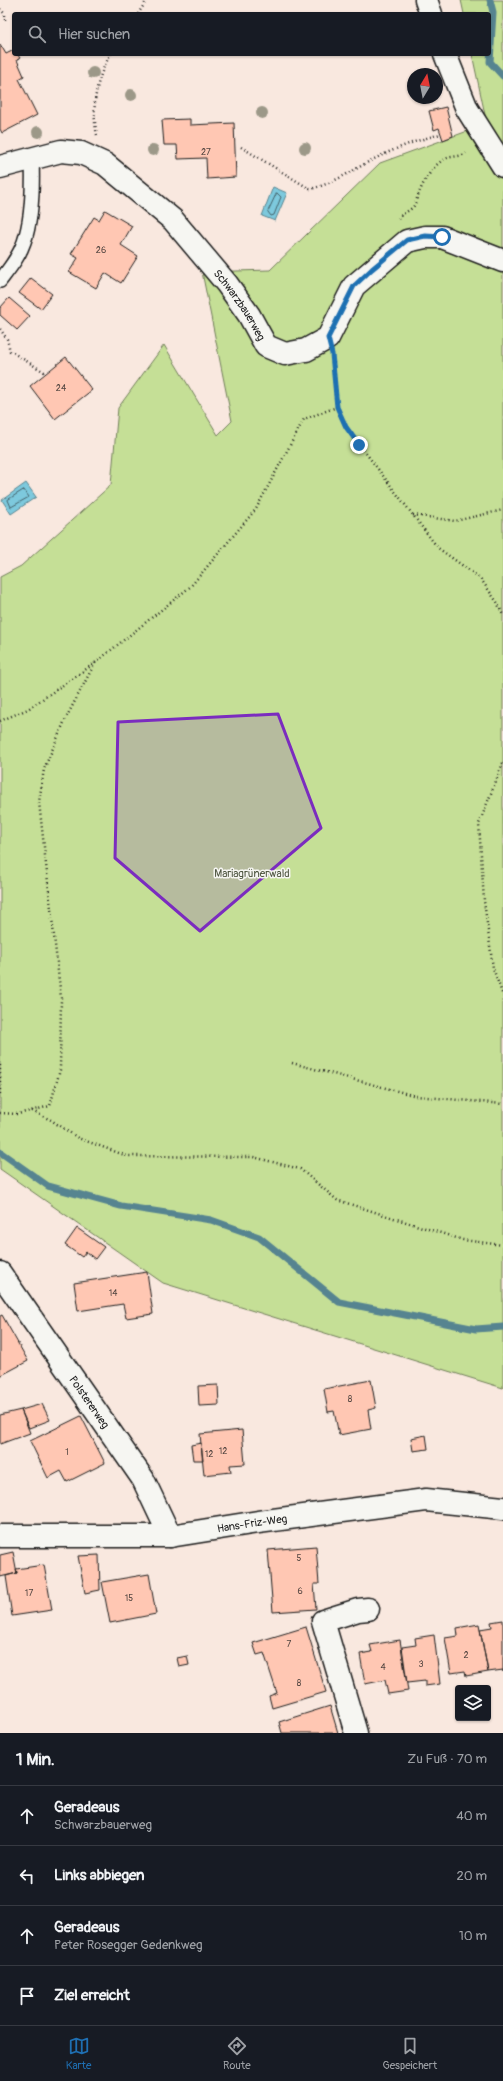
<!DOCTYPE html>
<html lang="de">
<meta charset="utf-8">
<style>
body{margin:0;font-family:Pangolin,sans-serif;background:#242831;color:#f1f3f6}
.controls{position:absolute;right:12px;bottom:12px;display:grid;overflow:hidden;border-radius:4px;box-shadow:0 1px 3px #0004}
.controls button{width:36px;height:36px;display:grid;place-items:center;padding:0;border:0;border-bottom:1px solid #363941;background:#171b24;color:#f1f3f6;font:20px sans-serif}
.compass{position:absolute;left:407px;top:68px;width:36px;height:36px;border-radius:50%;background:#171b24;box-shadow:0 1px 3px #0004;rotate:10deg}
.stop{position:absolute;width:12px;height:12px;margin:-9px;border:3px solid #1f6fb2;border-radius:50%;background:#fff}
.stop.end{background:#1f6fb2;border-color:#fff;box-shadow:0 1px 4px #0008}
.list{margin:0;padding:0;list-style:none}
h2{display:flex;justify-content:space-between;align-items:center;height:52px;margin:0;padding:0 16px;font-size:17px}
h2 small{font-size:13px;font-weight:400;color:#9ea1a6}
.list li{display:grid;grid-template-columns:26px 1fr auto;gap:12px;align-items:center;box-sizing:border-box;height:60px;padding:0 16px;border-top:1px solid #363941}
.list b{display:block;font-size:15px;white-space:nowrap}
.list p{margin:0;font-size:13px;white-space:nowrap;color:#9ea1a6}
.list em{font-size:13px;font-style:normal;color:#9ea1a6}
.icon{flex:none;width:22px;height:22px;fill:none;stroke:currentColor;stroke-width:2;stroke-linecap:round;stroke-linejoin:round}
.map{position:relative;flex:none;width:503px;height:1733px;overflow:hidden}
.search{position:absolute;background:#171b24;box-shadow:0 1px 3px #0004;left:12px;right:12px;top:12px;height:44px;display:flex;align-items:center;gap:10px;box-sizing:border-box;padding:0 14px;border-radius:4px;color:#9ea1a6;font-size:15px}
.sheet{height:292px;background:#171b24}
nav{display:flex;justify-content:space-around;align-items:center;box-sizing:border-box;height:56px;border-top:1px solid #363941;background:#171b24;font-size:11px;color:#9ea1a6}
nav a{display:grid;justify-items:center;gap:2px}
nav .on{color:#1f6fb2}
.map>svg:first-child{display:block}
.green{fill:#c5df96;stroke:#707e59}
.water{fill:#7dc9dd;stroke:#568490}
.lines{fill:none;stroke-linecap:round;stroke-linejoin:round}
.shore{stroke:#436169;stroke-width:1}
.stream{stroke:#568490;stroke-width:7}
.building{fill:#ffc7b3;stroke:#1c1c1c}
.service-casing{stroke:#1c1c1c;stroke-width:16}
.minor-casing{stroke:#1c1c1c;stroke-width:25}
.path{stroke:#1c1c1c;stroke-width:2.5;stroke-dasharray:1 3;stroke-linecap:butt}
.service{stroke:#f6f6f2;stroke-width:13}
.minor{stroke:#f6f6f2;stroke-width:22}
.tree{fill:#9c9888}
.route{stroke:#1f6fb2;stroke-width:5}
.marked{fill:#7b2cbf;fill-opacity:0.2;stroke:#7b2cbf;stroke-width:3;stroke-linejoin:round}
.labels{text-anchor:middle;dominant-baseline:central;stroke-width:3;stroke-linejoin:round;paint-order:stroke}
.number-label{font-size:9px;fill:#554742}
.street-label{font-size:11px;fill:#1c1c1c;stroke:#f6f6f2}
.park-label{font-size:11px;fill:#4f5641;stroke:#f6f6f2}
</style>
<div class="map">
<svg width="503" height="1733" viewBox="0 0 503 1733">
<rect width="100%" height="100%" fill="#f9e8df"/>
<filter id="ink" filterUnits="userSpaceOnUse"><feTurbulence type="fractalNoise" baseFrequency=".025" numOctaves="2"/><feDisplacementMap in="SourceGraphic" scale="8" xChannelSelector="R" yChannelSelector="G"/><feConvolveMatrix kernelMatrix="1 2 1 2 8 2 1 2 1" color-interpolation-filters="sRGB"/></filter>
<g filter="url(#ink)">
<path class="green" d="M461,0H503V1388L163,1283L0,1169V577L21,566L111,485L118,408L164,345L218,435L232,421L202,272L270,270L380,163L487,124L472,54H489V14H464Z"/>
<path class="water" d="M273,187L287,193L275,221L262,216Z
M26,483L36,497L11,514L2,500Z"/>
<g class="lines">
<path class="shore" d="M277,193L281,197L274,215L271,216L268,212Z
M24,490L29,497L11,507L8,500Z"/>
<path class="stream" d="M490,0L493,12L490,62L503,76
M0,1152L48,1186L121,1206L211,1220L259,1237L339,1302L476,1329L503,1327"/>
</g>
<path class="building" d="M0,44L6,54L14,50V54H17L20,58L17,60L24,76L19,79L37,115L2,133L0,129Z
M446,107L453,136L443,140L439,128L434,130L429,111Z
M190,119V125L234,123L236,177L207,179L206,158L178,159L177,145H164L162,120Z
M105,210L132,226L121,245L138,256L121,283L105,273L96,288L69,272L78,258L71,254L94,217L99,220Z
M31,278L52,294L41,309L19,293Z
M9,298L30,316L17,330L0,315V308Z
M66,357L92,390L55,419L30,386Z
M77,1228L104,1247L95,1259L86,1252L82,1257L65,1245Z
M147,1272L153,1314L126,1318L123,1304L78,1311L74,1283Z
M2,1315L28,1361L0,1376V1316Z
M371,1380L376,1408L368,1410L371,1429L339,1435L334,1411L328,1412L324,1389Z
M218,1385L219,1405L199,1406L198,1386Z
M42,1404L50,1420L29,1428L21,1410Z
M21,1410L30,1433L0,1444V1415Z
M81,1416L105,1463L67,1482L61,1471L48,1478L30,1441Z
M242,1430L245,1464L230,1465L231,1472L204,1475L200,1434Z
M426,1435L428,1449L413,1451L411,1438Z
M201,1443L203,1460H193L191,1445Z
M316,1546L319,1584H314L316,1609L273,1612L268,1550Z
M13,1552L17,1573L0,1577V1555Z
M99,1555L100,1590L85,1593L78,1556Z
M44,1565L52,1610L12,1616L6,1576L17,1573L16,1569Z
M149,1574L156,1614L110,1623L102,1582Z
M503,1620V1672V1670L488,1672L480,1629L492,1627L491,1622Z
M479,1624L488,1672L466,1676L465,1671L451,1673L445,1638L458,1636L457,1628Z
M306,1627L326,1692L272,1708L269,1696L277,1693L264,1653L257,1655L253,1643Z
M434,1635L440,1684L425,1686V1681L407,1683L402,1647L416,1645L415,1638Z
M400,1640L408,1691L388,1694L385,1680L365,1684L360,1654L372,1652L370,1645Z
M187,1656L189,1665L179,1667L177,1658Z
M330,1706L338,1733H282L279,1722Z"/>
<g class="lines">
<g class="service-casing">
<path id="service" d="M0,281C9,269 19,257 24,242C33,216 33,185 32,159"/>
</g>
<g class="minor-casing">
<g id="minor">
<path d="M426,0L431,14"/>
<path d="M445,54L467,109L503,166"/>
<path id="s1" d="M0,167L61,151L81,153L105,164L173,220L227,284L249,315L266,346L285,354L306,350L328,338L354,286L407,241L425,237H442L503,261"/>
<path id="s2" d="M0,1273L143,1479L170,1536"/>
<path id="s3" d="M0,1536H170L258,1522L426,1500L503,1508"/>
<path d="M356,1733L323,1621L358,1610L368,1609"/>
</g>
</g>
<path class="path" d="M0,9L5,14V22
M138,14L147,0
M97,135C91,108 96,77 111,54
M241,147L310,189C333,184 351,171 372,160C394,149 417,140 441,134
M398,219C402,213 408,212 413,207C416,204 417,197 419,193C424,181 432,167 443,160C451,155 459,158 466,153
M0,329L7,339L10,351L46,373
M333,362L337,407L346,427L438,548L480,578L497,602L503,615
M413,515L455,521L503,510
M0,721L28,709L95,663L190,587L256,509L304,419L337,407
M503,763L479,824L484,901L493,968L503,996
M292,1063L416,1096L503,1104
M0,1065V1094
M32,1111L51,1120L78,1138L127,1156L253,1157L300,1169L337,1200L463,1240L503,1245
M0,1113L18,1114L50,1106L60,1070L61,998L39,802L44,769L66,718L95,663"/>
<use href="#service" class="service"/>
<use href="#minor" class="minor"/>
</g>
<g class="tree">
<circle cx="93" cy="73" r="6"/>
<circle cx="131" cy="95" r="6"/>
<circle cx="262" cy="113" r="6"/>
<circle cx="38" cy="132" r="6"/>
<circle cx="305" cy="148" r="6"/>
<circle cx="153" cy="150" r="6"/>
</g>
</g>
<g class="lines" filter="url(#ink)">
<path class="route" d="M359,445L346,427L337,407L332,354L328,338L354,286L372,269L407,240L425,236L442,237"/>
</g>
<path class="marked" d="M278,714L321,828L200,931L115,858L118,722Z"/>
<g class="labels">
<g class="number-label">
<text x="206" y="152">27</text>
<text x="101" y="250">26</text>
<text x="61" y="388">24</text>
<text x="113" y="1293">14</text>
<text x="350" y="1399">8</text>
<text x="223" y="1451">12</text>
<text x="67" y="1452">1</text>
<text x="209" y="1454">12</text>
<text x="299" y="1558">5</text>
<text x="300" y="1591">6</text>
<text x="29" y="1593">17</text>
<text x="129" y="1598">15</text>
<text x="289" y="1644">7</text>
<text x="466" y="1655">2</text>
<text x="421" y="1664">3</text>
<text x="383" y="1667">4</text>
<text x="299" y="1683">8</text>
</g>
<g class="street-label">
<text stroke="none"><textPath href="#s1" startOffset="306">Schwarzbauerweg</textPath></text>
<text stroke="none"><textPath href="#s2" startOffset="157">Polstererweg</textPath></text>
<text stroke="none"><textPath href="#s3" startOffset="253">Hans-Friz-Weg</textPath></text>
</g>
<g class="park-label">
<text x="252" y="873">Mariagrünerwald</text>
</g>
</g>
</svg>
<div class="controls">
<button><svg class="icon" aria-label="layers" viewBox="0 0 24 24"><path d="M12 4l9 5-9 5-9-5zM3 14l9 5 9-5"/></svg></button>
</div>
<svg class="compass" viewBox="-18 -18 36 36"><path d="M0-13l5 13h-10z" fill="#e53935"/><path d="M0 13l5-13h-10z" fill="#9ea1a6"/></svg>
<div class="stop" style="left:442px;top:237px"></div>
<div class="stop end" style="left:359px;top:445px"></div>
<div class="search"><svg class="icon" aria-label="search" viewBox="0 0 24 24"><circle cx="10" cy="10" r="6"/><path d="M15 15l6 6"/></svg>Hier suchen</div>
</div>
<section class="sheet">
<h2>1 Min.<small>Zu Fuß · 70 m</small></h2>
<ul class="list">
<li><svg class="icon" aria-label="ahead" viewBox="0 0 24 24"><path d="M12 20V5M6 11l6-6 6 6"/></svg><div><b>Geradeaus</b><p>Schwarzbauerweg</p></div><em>40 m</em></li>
<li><svg class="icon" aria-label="left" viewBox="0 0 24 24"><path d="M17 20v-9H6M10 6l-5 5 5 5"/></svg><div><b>Links abbiegen</b></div><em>20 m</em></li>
<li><svg class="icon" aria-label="ahead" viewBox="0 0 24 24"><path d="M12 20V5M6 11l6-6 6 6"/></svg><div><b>Geradeaus</b><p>Peter Rosegger Gedenkweg</p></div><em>10 m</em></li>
<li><svg class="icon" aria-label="arrive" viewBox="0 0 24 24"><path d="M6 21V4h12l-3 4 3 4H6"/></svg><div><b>Ziel erreicht</b></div></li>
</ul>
</section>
<nav>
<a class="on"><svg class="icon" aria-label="map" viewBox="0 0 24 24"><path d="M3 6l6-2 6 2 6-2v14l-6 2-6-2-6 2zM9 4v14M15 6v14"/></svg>Karte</a>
<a><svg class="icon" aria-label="directions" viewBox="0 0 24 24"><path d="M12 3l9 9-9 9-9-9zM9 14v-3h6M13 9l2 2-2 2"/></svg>Route</a>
<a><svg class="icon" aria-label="saved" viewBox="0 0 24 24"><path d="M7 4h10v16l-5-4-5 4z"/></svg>Gespeichert</a>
</nav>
